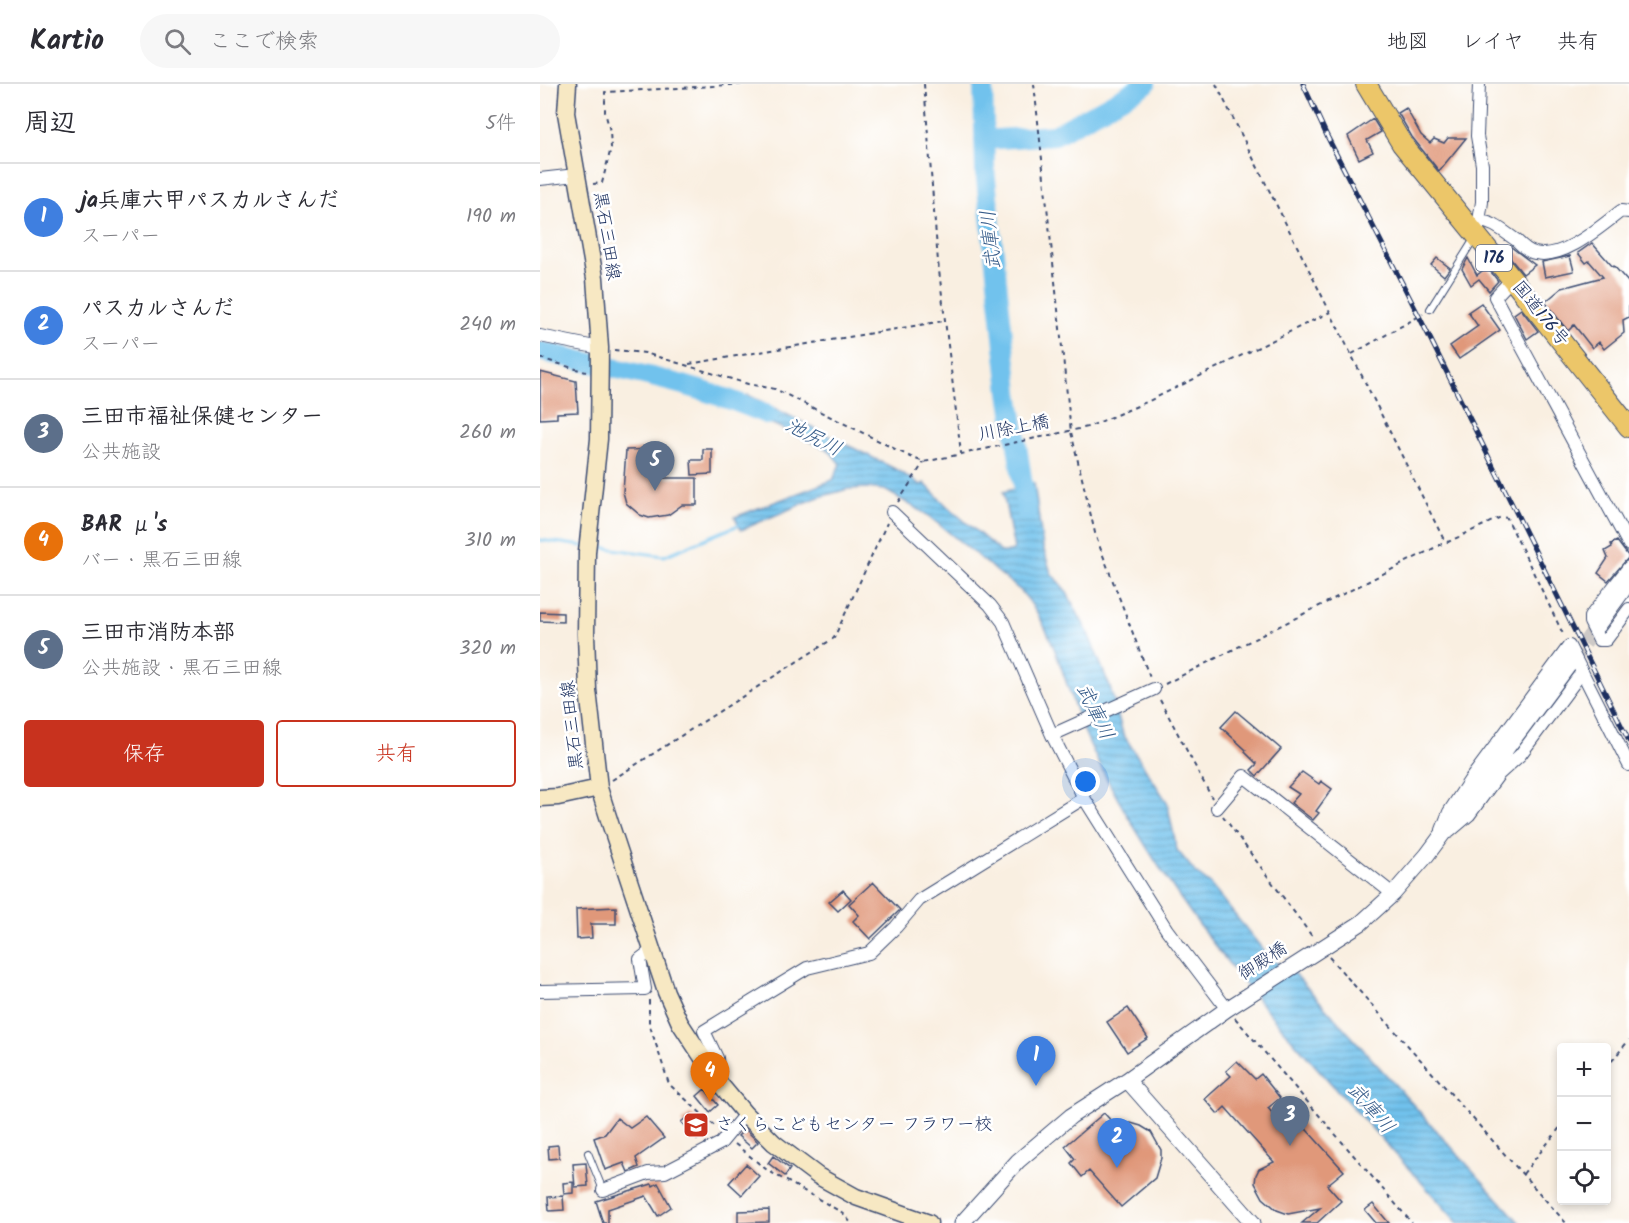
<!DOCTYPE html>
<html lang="ja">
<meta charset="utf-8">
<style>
body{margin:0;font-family:Kalam,"Klee One",sans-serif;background:#f7f7f7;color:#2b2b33}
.controls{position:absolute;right:18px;bottom:18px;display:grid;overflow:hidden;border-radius:6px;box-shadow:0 3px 9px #0003}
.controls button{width:54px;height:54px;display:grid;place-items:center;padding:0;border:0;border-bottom:2px solid #e1e1e2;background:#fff;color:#2b2b33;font:30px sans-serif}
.you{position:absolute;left:546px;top:698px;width:21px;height:21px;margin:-15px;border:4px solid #fff;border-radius:50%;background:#1a73e8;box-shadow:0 0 0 9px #1a73e833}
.badge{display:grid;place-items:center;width:39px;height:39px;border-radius:50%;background:#c8321e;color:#fff;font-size:20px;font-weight:700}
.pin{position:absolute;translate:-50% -50px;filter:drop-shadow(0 2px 3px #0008)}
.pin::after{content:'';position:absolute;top:32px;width:21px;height:18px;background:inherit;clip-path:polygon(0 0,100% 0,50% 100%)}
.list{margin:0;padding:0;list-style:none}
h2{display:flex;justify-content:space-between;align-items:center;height:78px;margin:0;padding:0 24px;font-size:26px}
h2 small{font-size:20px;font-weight:400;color:#7c7c81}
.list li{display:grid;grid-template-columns:39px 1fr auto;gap:18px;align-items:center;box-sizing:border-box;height:108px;padding:0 24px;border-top:2px solid #e1e1e2}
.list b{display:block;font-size:22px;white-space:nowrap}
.list p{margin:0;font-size:20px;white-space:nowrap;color:#7c7c81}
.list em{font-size:20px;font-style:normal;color:#7c7c81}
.actions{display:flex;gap:12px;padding:18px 24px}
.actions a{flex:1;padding:14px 0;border:2px solid #c8321e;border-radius:6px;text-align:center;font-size:21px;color:#c8321e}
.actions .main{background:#c8321e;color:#fff}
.icon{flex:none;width:33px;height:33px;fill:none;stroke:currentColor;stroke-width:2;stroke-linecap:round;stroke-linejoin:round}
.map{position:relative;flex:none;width:1089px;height:1139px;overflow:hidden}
header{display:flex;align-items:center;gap:36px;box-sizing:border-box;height:84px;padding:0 30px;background:#fff;border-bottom:2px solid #e1e1e2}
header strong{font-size:28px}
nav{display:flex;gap:33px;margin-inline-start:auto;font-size:21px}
.search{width:420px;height:54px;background:#f7f7f7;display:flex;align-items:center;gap:15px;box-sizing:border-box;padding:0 21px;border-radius:33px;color:#7c7c81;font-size:22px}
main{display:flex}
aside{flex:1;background:#fff}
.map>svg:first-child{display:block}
.water{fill:url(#water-rules);stroke:#4678a6;stroke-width:1.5}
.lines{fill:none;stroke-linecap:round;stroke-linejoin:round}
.stream{stroke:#71c2ed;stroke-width:3}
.river{stroke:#71c2ed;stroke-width:20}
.building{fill:#e0987a}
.tertiary-tunnel{stroke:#cdc9c7;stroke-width:15;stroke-dasharray:15 8;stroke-linecap:butt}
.service-casing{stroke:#3c4c72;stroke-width:8}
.minor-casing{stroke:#3c4c72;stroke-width:14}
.tertiary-casing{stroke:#3c4c72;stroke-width:17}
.secondary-casing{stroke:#3c4c72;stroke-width:19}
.trunk-casing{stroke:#3c4c72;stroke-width:22}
.path{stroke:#3c4c72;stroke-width:2;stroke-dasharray:4.5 4.5;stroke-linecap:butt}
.service{stroke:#fff;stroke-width:6}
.minor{stroke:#fff;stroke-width:12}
.tertiary{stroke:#fff;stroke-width:15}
.secondary{stroke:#f7e8c3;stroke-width:16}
.trunk{stroke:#ecc669;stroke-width:20}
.rail-casing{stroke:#1b2f5e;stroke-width:5}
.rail{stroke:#fff;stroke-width:3;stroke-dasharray:9;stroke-linecap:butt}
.labels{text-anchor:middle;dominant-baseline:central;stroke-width:5;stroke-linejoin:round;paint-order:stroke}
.shield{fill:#fff;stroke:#5f6d8e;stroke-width:1.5}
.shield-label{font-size:16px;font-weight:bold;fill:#1b2f5e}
.street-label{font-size:18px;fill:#1b2f5e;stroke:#fff}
.poi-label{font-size:18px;fill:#1b2f5e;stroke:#fff;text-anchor:start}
.water-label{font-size:20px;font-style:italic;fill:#355b89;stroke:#fff}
</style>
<header>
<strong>Kartio</strong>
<div class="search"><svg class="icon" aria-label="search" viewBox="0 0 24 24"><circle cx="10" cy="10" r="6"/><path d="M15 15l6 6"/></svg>ここで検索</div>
<nav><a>地図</a><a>レイヤ</a><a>共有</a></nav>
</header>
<main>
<aside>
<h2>周辺<small>5件</small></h2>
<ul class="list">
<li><span class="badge" style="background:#3f7fe0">1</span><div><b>ja兵庫六甲パスカルさんだ</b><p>スーパー</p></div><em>190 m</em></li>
<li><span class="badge" style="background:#3f7fe0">2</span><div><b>パスカルさんだ</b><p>スーパー</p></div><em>240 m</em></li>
<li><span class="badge" style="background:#5c6f8a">3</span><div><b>三田市福祉保健センター</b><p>公共施設</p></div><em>260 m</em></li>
<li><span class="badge" style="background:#e8710a">4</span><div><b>BAR μ's</b><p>バー · 黒石三田線</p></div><em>310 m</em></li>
<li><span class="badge" style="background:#5c6f8a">5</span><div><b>三田市消防本部</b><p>公共施設 · 黒石三田線</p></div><em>320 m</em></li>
</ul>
<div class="actions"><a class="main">保存</a><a>共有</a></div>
</aside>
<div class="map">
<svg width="1089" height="1139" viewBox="0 0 1089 1139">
<defs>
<pattern id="water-rules" width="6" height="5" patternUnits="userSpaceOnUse" patternTransform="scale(1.5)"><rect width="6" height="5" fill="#71c2ed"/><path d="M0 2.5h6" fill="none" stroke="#5c9ec3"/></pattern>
</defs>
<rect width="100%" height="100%" fill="#fff"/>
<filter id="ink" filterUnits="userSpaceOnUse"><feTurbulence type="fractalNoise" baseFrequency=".0167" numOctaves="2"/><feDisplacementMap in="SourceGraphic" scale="12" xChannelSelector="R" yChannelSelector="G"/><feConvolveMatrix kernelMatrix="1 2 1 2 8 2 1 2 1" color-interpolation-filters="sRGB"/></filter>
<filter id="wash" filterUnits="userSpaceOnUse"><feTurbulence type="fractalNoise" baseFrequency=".008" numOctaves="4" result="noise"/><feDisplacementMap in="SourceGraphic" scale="24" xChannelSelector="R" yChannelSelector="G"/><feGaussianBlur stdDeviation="1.35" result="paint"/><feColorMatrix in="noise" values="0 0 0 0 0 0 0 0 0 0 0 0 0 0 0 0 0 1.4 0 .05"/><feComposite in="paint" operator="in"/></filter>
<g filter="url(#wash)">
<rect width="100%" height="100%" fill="#f9efe1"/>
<path class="water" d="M208,311L357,386L381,401L384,399L408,423L461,468H471L474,465L463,408L494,399L503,463L511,489L526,507L547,547L570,603L583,650L627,718L637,766L656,789L669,799L729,873L756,891L980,1139H918C814,1022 701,911 616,778C589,736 563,692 544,647C524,600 515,545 481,507L386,430L345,406L327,404L308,405L276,414L201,446L195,433L293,396L300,380L289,366L226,337L202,329Z"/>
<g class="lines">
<path class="stream" d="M0,456L43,462
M52,462L124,472L201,440"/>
<path class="river" d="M443,0L445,86L469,308L487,428
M444,56L515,51L606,0
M0,267C77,286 155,298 228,331"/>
</g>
<g id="blocks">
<path class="building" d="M866,24L881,51L890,59L894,55L904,59L908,54H926L899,87L872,53L858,29Z
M833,35L841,48L827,56L833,68L819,75L808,52Z
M1052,159L1073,183L1074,182L1089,199V233L1083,236L1084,249L1064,265L1059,258L1052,264L1034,241L1028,247L1005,218L1022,204L1063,193L1049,177L1046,179L1038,169Z
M971,163L995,181L983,190L965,168Z
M1030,172L1034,187L1005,193L1002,178Z
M897,174L910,184L904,192L891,181Z
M928,174L937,191L947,183L958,197L949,207L939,195L931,201L922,185Z
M941,219L960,246L919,275L910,262L938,242L928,228Z
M981,225L998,247L987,255L974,230Z
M0,288L36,297L38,328L17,329V334L0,335Z
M115,365L116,380H124V394H157V421H142L128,431L109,434L100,431L86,419L83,408L86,366Z
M163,365H172V390L152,391L151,376H163Z
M1077,457L1089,473L1068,497L1058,489L1068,474L1065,467L1072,463L1071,460Z
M0,528L23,529V538L0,537Z
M696,627L741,665L717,692L711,686L717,680L705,668L706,666L681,643Z
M762,688L779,700L781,697L792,705L776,727L779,729L773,736L751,719L759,710L748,703Z
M333,798L360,826L330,855L313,837L319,831L309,820Z
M303,806L311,815L298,827L289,818Z
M76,823V840H51L52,854L37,855L36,825Z
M588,924L608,954L587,968L567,938Z
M697,977L715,995L721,990L740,1014L728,1024L740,1038L745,1034L752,1041L758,1036L804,1087L787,1101L801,1117L777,1139H762L780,1124L748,1130L737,1126L723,1114L715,1099L716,1091L719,1085L734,1078L685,1023L678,1030L665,1015L691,992L686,987Z
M165,1005L178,1021L170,1028L157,1012Z
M564,1029L576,1042L591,1039L601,1042L611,1048L621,1066V1074L615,1094L581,1123L549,1087L542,1093L531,1079L535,1075L525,1062Z
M151,1030L167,1047L157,1056L141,1038Z
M106,1033L124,1054L96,1074L99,1083L88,1088L84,1079L65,1086L54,1054L65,1050L77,1034L90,1044Z
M205,1045L218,1058L212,1064L198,1052Z
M18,1061L19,1074L9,1075L8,1062Z
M233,1072L250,1085L245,1092L228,1079Z
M46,1079L48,1102L35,1103L33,1080Z
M206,1080L219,1092L202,1111L189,1099Z
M33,1098V1109L24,1110L23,1099Z
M118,1099L131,1123L118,1132L106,1112L68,1125V1139H63L56,1117L112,1100L113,1102Z
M23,1112L24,1126L9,1127L8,1113Z
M833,1120L849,1139H836L825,1126Z
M229,1126V1138L198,1139V1127Z"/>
</g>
</g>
<g filter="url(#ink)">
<use href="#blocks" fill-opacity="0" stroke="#3c4c72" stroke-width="1.5"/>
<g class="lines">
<path class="tertiary-tunnel" d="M1031,578L1057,542"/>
<g class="service-casing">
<path id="service" d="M890,225L934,155
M48,1069L63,1106"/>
</g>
<g class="minor-casing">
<path id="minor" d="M0,95L36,91
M939,137C954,138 964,148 976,156C981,161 988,168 995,169C1023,176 1060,143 1081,127L1089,128
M934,143L939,137L942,118V81L937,52L939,0
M972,195L955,213L1089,461
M0,252L60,264
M352,428L450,521L463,538L512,651L544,714L627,846L687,925
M1089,483L1050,533V538L1059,556H1066L1089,525
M512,651L614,605
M677,724L704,692L853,810
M902,746L909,728L930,696L1029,562L1089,681
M909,748L929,731L959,690L980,671L1042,588
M0,907L105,905L100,875L112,866
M179,995L177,974L164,947L267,884L329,869L356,843L379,816L544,714
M63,1106L108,1089L125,1088L181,1059L205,1030"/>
</g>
<g class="tertiary-casing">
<path id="tertiary" d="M1057,542L1089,498
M587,996L713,1139
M422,1139L478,1077L531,1032L587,996L687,925L821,839L853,810L887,771L1031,578"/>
</g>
<g class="secondary-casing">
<path id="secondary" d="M28,0L26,29L55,194L60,264L59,355L47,468L46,550L48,606L59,704L71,742L126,908L140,939L180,1000L205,1030L234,1059L278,1092L316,1113L389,1139
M0,714L18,713L59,704"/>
</g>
<g class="trunk-casing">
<path id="trunk" d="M826,0L862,60L972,195L1089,343"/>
</g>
<path class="path" d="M384,0L398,178L421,369
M494,0L531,348L556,453L610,594
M676,0L904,456L908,458L961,433L967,434L1024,552
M53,100L62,99L71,64L70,47L65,28V8L208,0
M74,266L105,269L208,300L235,305L373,374L384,378L548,343L609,317L790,228
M812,270L883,230
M0,274L46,288
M149,280L403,237
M358,418L384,378
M625,600L906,458
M620,616L672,714
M72,696L294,554L347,439
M683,732L774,855
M789,873L1026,1139
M109,916V939L129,1000L177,1044
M695,934L872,1139
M1066,984L1089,956
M195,1060L227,1086L303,1129L311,1139
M983,1090L1022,1041"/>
<use href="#service" class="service"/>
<use href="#minor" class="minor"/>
<use href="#tertiary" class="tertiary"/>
<use href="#secondary" class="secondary"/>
<use href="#trunk" class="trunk"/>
<g class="rail-casing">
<path id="rail" d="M763,0L787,52L879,232L1089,657"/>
</g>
<use href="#rail" class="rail"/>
</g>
</g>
<defs>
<g id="school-square" transform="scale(1.35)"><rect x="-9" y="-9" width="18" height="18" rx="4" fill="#c8321e" stroke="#fff"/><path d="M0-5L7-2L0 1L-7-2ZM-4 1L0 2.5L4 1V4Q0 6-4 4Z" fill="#fff"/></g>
</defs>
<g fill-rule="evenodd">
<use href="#school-square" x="156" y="1041"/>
</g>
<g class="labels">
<rect class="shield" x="936" y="161" width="36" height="26" rx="4.5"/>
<g class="shield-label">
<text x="954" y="174">176</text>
</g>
<g class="street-label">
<text transform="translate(66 152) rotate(81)">黒石三田線</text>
<text transform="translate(1000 230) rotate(51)">国道176号</text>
<text transform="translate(474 345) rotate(-11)">川除上橋</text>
<text transform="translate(33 641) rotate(-96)">黒石三田線</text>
<text transform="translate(723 878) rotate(-33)">御殿橋</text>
</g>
<g class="poi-label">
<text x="176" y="1041">さくらこどもセンター フラワー校</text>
</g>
<g class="water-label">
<text transform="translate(452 156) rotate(-96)">武庫川</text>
<text transform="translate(273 354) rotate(27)">池尻川</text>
<text transform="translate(554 628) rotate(64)">武庫川</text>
<text transform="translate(830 1025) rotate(49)">武庫川</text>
</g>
</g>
</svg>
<div class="controls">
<button>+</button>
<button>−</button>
<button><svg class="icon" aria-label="locate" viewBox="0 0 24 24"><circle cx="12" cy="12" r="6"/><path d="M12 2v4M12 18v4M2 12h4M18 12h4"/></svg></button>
</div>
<div class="you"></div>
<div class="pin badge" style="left:496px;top:1002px;background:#3f7fe0">1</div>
<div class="pin badge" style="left:577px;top:1084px;background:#3f7fe0">2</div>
<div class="pin badge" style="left:750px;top:1062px;background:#5c6f8a">3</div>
<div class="pin badge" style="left:170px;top:1018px;background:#e8710a">4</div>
<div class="pin badge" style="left:115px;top:407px;background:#5c6f8a">5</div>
</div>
</main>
